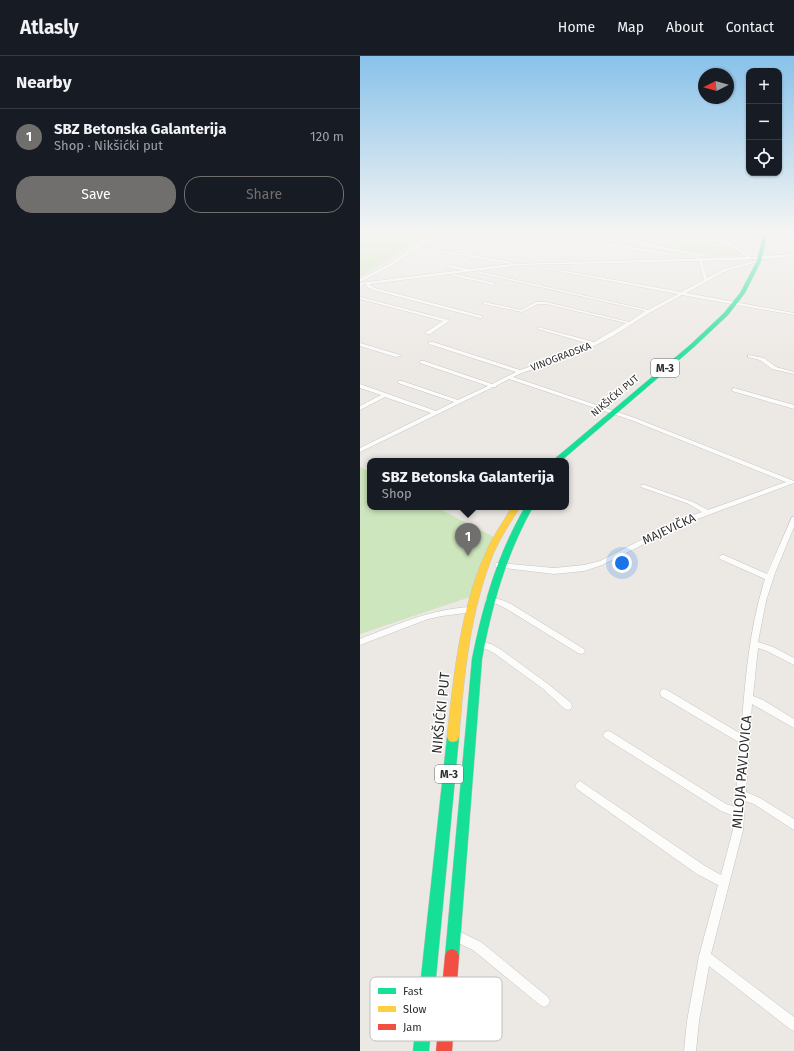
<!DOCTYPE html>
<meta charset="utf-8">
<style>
body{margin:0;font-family:"Fira Sans",sans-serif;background:#20242c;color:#f1f3f6}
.controls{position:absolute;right:12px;top:12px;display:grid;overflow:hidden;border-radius:8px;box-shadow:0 1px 3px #0004}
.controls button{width:36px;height:36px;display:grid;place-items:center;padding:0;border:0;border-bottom:1px solid #363941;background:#171b24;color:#f1f3f6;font:20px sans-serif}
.compass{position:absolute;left:338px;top:12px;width:36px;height:36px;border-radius:50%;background:#171b24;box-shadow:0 1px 3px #0004;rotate:264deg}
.you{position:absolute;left:262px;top:507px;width:14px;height:14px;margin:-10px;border:3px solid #fff;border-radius:50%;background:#1a73e8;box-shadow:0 0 0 6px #1a73e833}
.badge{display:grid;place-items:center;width:26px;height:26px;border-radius:50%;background:#706f6e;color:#fff;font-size:13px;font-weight:700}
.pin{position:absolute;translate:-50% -33px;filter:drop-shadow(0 1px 2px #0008)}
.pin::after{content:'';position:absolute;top:21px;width:14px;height:12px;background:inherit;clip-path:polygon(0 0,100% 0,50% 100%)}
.popup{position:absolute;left:7px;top:402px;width:202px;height:52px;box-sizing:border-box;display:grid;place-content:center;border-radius:8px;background:#171b24;filter:drop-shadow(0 1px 3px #0005);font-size:13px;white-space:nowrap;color:#9ea1a6}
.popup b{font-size:15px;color:#f1f3f6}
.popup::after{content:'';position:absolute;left:50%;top:100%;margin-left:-8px;border:8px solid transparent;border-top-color:#171b24}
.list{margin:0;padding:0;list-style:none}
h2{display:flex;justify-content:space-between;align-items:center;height:52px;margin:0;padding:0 16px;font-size:17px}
h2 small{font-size:13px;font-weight:400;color:#9ea1a6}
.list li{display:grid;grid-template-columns:26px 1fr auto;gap:12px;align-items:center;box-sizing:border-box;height:56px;padding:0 16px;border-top:1px solid #363941}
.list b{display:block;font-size:15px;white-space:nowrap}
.list p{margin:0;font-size:13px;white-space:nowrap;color:#9ea1a6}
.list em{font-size:13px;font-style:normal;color:#9ea1a6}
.actions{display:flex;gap:8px;padding:12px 16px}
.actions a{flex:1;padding:9px 0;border:1px solid #706f6e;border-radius:16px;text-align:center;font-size:14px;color:#706f6e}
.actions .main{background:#706f6e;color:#fff}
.icon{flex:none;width:22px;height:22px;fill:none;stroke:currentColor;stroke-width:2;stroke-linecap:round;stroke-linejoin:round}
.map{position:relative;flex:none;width:434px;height:995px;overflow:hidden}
header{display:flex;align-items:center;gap:24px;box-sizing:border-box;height:56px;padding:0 20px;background:#171b24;border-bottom:1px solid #363941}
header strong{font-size:19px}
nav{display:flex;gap:22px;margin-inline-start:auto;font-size:14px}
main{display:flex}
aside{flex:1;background:#171b24}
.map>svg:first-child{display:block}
.green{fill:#cee6be}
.cemetery{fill:#d8e0cc}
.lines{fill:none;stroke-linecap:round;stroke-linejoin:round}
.street-casing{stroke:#c5c4c5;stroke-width:1}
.fast-casing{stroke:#c6c5c4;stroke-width:1}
.slow-casing{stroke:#c6c5c4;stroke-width:1}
.jam-casing{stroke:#c6c5c4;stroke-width:1}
.street{fill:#fcfcfb;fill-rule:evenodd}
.fast{fill:#16e098;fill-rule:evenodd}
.slow{fill:#ffcf43;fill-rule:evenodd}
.jam{fill:#f24e42;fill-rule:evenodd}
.labels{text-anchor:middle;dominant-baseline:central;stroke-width:3;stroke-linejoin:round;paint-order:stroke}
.far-street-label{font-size:10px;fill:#2e2e2e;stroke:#fff}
.shield{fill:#fff;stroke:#6d6d6d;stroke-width:1}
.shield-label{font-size:11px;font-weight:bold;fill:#2e2e2e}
.street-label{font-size:12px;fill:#2e2e2e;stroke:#fff}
.near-street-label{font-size:14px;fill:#2e2e2e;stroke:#fff}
.key{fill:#fff;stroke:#c0c0c0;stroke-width:1}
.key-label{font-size:11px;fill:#2e2e2e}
</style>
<header>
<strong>Atlasly</strong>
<nav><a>Home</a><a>Map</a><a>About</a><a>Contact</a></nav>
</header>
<main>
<aside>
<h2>Nearby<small></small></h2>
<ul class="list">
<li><span class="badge">1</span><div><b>SBZ Betonska Galanterija</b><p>Shop · Nikšićki put</p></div><em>120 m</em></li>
</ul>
<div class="actions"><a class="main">Save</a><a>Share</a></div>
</aside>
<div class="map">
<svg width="434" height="995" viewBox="0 0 434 995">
<rect width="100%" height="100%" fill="#ece8e4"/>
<path class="green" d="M0,176H73L0,221Z
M0,411L10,416V451H76L136,482L116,539L0,578Z"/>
<path class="cemetery" d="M306,183L374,193L381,198L380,200H356L297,190Z"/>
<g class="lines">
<g class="street-casing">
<path id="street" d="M75,176H79L59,191L152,206L154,207L153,208L387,201L365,187L298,176H308L361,184L352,178L338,176H353L391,201L434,198V200L405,203L342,205L347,222L364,213L399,204L401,205L366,215L326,237L434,257V259L322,239L291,256L253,280L225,295L162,317L153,321L275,362L434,425V427L324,468L242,509L224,515L194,518L136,511L135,509L136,507H139L194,512L224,509L240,505L320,464L342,456L329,448L281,431L280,430L281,429H285L333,446L348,454L426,426L271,364L149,323L136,330V331H133L0,396V392L71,357L25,341L0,354V350L21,339L0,332V328L76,355L94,346L38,327V325H42L98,344L128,330L60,307V305H64L132,328L156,316L69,288V286H73L160,314L221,293L230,288L178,273V271L234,286L266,267L186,248H178L162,256L124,248V246L161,254L176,246H186L269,266L285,255L118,217H117V215L288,254L318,238L176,211L178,210L321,236L344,224L339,205L161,209L10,228V229L15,232L122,260V262H120L13,234L7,231L6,228L0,229V227L103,214L87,211L86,210L88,209L109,213L152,208L56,192L31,210L0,226V223L29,208Z
M138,176H147L206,186L204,187Z
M222,176H229L349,200L347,201L299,193Z
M229,184L307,197L309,198L307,199L228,186Z
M95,218L134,227L136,228L134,229L94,220L93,219Z
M0,241L89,264V265L70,278H66V276L83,265L0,243Z
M0,287L40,299V300L36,301L0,290Z
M388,299L404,302L416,311L434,316V318L412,313L400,304L388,301Z
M374,332L434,349V353L372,335V333Z
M432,461H434V471L415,517L406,545L398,586L413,591L434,602V609L407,595L398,592L393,640L403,644L434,663V672L392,648L386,736L400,742L434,763V774L394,748L385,745L383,774L351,898L434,961V975L430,973L349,910L339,965L336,995H324L327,965L339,900L358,829L337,818L217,733L215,730L217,727L220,725L223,727L345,810L361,819L373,774L374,760L361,755L245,682L243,679L245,676L248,675L251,676L366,748L375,751L380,687L301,640L300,637L301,634L304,633L307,634L381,678C385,626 389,573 405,523L360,503L358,501L362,499H364L407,518Z
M129,541L142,544L151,548L224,593L225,595L224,597L221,598L218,597L145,552L137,548L126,546L125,544L126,542Z
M110,551L113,552L114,554L113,556L82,560L68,563L0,589V583C36,569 71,553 110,551Z
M120,586L131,588L140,593L188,628L211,647L212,650L211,653L208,654L205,653L182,632L134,597L126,593L117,591L116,589L117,587Z
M94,873L121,886L188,941L190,945L188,949L184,951L180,949L113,894L90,883L88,879L90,875Z"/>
</g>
<g class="fast-casing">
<path id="fast" d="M404,176H408L401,205L385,237L368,259L334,291L201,405H192L330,289L364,257L380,237L397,205Z
M165,451H173C146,499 132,549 122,603L99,900L97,905L92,907L87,905L85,900L112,603C123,549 137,499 165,451Z
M93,676L97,677L99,681L69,995H53L87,681L89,677Z"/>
</g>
<g class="slow-casing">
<path id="slow" d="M152,451H160C151,466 141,480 134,496C110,555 104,618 99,681L97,685L93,686L89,685L87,681C94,618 100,554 126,496C133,480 143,466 152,451Z"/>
</g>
<g class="jam-casing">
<path id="jam" d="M92,893L97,895L99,900L92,995H76L85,900L87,895Z"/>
</g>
<use href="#street" class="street"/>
<use href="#fast" class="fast"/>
<use href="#slow" class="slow"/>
<use href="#jam" class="jam"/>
</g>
<linearGradient id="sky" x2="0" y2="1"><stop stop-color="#88c2ea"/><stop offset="0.56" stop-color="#f6f5f3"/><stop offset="1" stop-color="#f6f5f3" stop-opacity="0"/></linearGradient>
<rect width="434" height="315" fill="url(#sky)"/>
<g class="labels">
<g class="far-street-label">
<text transform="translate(201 301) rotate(-21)">VINOGRADSKA</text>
<text transform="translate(255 340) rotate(-40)">NIKŠIĆKI PUT</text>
</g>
<g class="shield">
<rect x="291" y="303" width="28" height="18" rx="3"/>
<rect x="75" y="709" width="28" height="18" rx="3"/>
</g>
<g class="shield-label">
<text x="305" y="312">M-3</text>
<text x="89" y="718">M-3</text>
</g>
<g class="street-label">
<text transform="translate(309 473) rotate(-25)">MAJEVIČKA</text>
</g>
<g class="near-street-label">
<text transform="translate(81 657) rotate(-84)">NIKŠIĆKI PUT</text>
<text transform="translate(382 716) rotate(-85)">MILOJA PAVLOVICA</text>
</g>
</g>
<rect x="10" y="921" width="132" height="64" rx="6" class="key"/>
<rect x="18" y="932" width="18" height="6" fill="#16e098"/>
<rect x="18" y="950" width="18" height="6" fill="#ffcf43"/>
<rect x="18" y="968" width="18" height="6" fill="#f24e42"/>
<g class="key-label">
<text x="43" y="939">Fast</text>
<text x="43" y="957">Slow</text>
<text x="43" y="975">Jam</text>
</g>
</svg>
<div class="controls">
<button>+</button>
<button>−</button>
<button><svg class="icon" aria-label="locate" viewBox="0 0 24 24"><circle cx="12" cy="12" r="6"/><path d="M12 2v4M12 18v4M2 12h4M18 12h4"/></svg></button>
</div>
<svg class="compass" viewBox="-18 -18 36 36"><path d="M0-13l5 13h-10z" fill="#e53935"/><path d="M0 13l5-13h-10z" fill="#9ea1a6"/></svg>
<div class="you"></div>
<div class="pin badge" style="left:108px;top:500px">1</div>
<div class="popup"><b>SBZ Betonska Galanterija</b>Shop</div>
</div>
</main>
